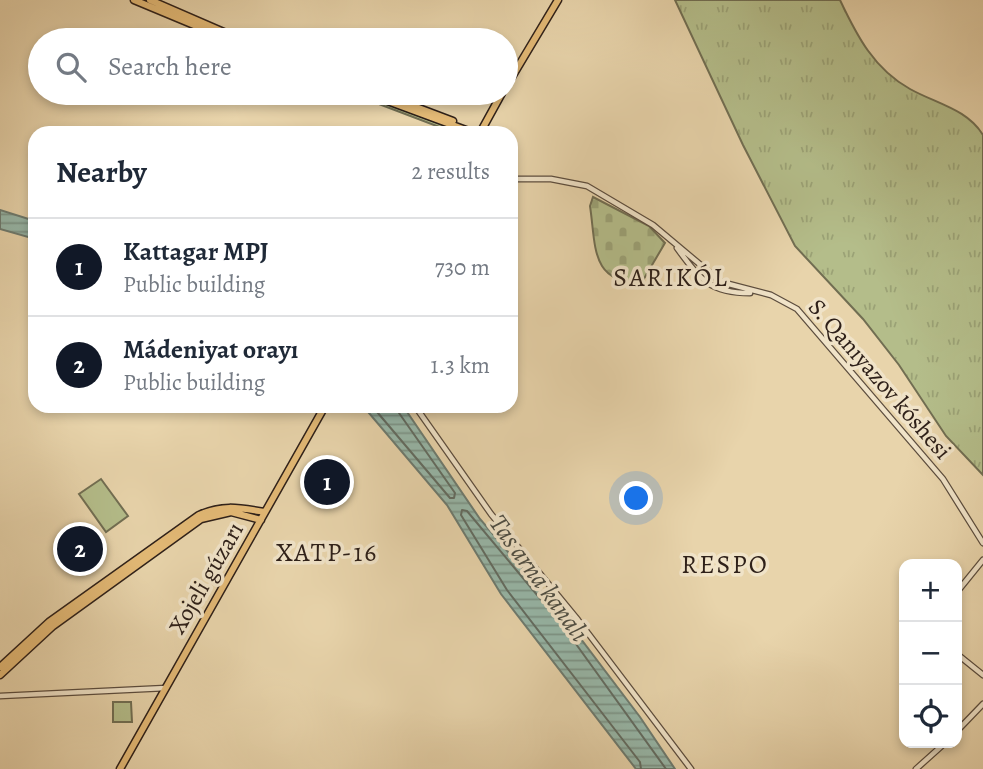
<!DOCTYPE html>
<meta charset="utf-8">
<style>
body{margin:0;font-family:Alegreya,serif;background:#f6f6f7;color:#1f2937}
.controls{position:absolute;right:21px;bottom:21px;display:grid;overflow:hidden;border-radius:14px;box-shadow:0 4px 10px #0003}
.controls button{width:63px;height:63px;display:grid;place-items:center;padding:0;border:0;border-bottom:2px solid #e0e1e3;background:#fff;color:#1f2937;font:35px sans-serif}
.you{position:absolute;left:637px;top:499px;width:24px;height:24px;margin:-18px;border:5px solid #fff;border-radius:50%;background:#1a73e8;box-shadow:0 0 0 10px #1a73e833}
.badge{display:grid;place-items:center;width:46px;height:46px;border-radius:50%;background:#111827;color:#fff;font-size:23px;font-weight:700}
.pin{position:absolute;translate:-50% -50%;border:4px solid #fff;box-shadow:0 2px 7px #0006}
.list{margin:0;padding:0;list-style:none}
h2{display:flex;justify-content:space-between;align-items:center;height:91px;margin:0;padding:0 28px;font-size:30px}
h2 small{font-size:23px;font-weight:400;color:#747a83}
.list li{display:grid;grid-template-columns:46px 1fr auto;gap:21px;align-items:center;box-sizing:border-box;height:98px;padding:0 28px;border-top:2px solid #e0e1e3}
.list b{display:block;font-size:26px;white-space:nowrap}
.list p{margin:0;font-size:23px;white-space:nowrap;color:#747a83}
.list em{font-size:23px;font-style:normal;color:#747a83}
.icon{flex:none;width:38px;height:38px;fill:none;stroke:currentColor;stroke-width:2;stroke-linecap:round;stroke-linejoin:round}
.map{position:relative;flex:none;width:983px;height:769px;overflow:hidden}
.search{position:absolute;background:#fff;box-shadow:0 4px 10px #0003;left:28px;top:28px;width:490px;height:77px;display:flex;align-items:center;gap:18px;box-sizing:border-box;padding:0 24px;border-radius:38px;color:#747a83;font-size:26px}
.panel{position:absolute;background:#fff;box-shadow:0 4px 10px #0003;left:28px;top:126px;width:490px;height:287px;border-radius:21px}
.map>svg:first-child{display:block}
.grass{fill:url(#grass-tufts);stroke:#716e52;stroke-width:2}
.cemetery{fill:url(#cemetery-stones);stroke:#716e52;stroke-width:2}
.park{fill:#b4bd8a;stroke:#716e52;stroke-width:2}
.water{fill:url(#water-rules);stroke:#6d7b70;stroke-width:2}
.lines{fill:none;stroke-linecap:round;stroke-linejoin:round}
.shore{stroke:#626c62;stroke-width:2}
.tertiary-casing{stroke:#5c4d3e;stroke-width:7}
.primary-casing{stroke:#2e2019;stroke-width:9}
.tertiary{stroke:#f0e3c8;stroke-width:4.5}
.primary{stroke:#e4ba76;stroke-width:6}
.labels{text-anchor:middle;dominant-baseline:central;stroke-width:7;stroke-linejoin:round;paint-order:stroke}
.street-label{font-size:24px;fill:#2e2019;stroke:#f0e3c8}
.neighbourhood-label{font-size:26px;letter-spacing:2px;fill:#2e2019;stroke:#f0e3c8}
.water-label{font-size:26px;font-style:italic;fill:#4e4e44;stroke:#f0e3c8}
</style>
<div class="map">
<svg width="983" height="769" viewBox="0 0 983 769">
<defs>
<pattern id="grass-tufts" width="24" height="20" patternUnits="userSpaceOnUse" patternTransform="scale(1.75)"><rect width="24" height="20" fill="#b4bd8a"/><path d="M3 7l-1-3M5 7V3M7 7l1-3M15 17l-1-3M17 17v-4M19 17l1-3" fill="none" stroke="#9ba276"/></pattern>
<pattern id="cemetery-stones" width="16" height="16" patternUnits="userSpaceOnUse" patternTransform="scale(1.75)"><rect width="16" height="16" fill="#b4bd8a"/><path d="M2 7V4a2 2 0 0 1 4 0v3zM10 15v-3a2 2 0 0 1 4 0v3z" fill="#9ba276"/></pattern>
<pattern id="water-rules" width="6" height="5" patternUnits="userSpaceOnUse" patternTransform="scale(1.75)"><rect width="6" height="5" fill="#97b8aa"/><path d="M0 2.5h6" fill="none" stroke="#7c958a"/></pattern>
</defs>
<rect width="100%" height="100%" fill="#e8d4ab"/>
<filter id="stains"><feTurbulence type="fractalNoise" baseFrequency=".00286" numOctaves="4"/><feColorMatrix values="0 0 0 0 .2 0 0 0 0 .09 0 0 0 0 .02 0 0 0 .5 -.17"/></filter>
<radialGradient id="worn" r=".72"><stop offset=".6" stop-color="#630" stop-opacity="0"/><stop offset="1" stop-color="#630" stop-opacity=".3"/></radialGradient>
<path class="grass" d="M675,0H840C857,36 874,69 910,89C937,104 967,109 983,135V475L946,436L899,365L863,319L795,246L743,145Z
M350,93H358L467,133H455Z"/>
<path class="cemetery" d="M593,197L649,226L665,243L642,282C590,284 596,245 590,206Z"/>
<path class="park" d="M101,479L128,516L106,532L79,494Z
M113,702H131L132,722H113Z"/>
<path class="water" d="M0,210L35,221V239L0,229Z
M363,406H403L480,519L568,622L640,717L675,769H636L501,594L447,505Z"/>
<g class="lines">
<path class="shore" d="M372,406L450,498H454L455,493L399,413L398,406
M641,769L640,762L507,590L461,515L462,510L467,511L563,626L666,769"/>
<g class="tertiary-casing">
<path id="tertiary" d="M511,179H551L587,186L653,225L721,282L771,295L797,309L943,479L983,543
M677,248C700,279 709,293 750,293
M415,406L491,514L578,620L691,769
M957,592L983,560
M957,654L983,675
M0,696L166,688
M957,731L983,704
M916,769L945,743"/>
</g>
<g class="primary-casing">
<path id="primary" d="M134,0L230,40
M150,0L242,40
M506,87L558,0
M366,93L474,133
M379,93L453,121
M480,133L502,93
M0,667L49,622L199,515C223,504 240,508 265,512
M0,675L53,626L201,519L231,512L261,520
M120,769L325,406"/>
</g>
<use href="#tertiary" class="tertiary"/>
<use href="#primary" class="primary"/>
</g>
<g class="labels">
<g class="street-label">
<text transform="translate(880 379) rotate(49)">S. Qanıyazov kóshesi</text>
<text transform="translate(206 578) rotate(-60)">Xojeli gúzarı</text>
</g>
<g class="neighbourhood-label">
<text x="671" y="277">SARIKÓL</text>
<text x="327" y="552">XATP-16</text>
<text x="725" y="564">RESPO</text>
</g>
<g class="water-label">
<text transform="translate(539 578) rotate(54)">Tas arna kanalı</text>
</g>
</g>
<rect width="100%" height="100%" filter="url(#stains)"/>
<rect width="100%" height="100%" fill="url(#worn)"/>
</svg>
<div class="controls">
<button>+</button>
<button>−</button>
<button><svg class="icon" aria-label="locate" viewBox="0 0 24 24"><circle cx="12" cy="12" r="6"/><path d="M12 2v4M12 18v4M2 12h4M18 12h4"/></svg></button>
</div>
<div class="you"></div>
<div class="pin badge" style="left:327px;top:482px">1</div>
<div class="pin badge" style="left:80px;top:549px">2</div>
<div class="search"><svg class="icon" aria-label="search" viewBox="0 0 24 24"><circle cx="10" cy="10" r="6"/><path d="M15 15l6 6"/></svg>Search here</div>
<section class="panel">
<h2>Nearby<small>2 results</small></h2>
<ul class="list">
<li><span class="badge">1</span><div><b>Kattagar MPJ</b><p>Public building</p></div><em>730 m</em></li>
<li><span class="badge">2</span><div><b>Mádeniyat orayı</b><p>Public building</p></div><em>1.3 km</em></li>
</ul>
</section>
</div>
